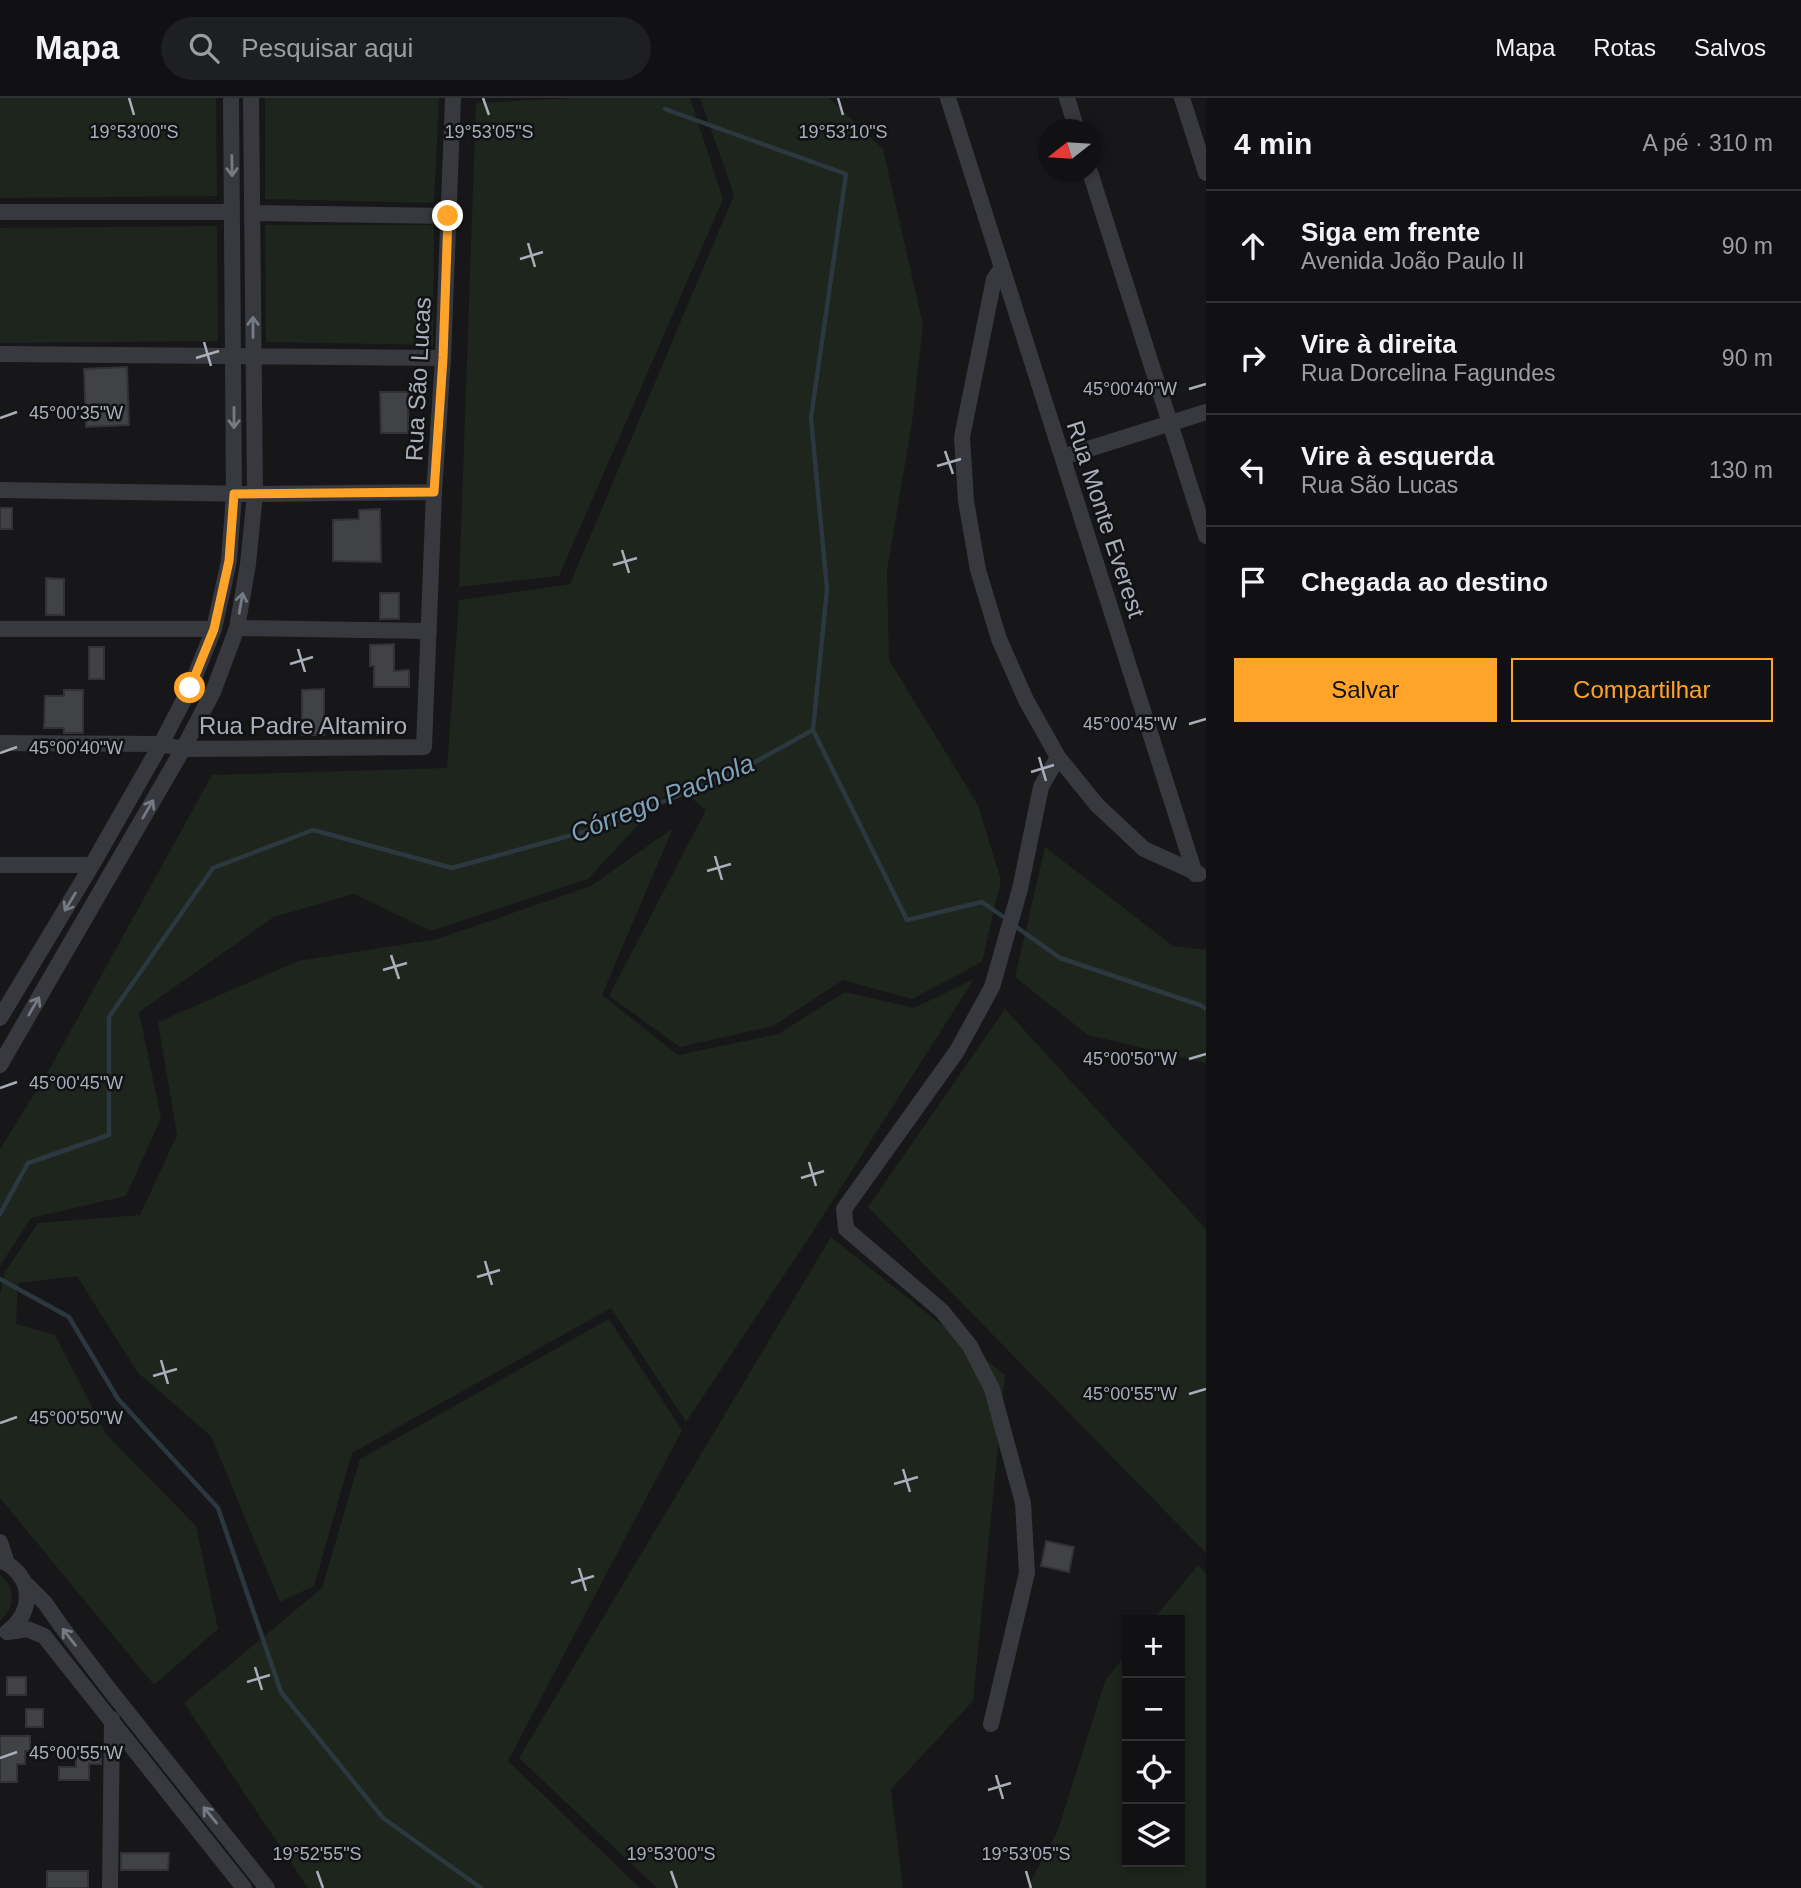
<!DOCTYPE html>
<html lang="pt">
<meta charset="utf-8">
<style>
body{margin:0;font-family:Arial,sans-serif;background:#1e1f21;color:#f1f3f6}
.controls{position:absolute;right:21px;bottom:21px;display:grid;overflow:hidden;border-radius:0px;box-shadow:0 4px 10px #0003}
.controls button{width:63px;height:63px;display:grid;place-items:center;padding:0;border:0;border-bottom:2px solid #303133;background:#111113;color:#f1f3f6;font:35px sans-serif}
.compass{position:absolute;left:1038px;top:21px;width:63px;height:63px;border-radius:50%;background:#111113;box-shadow:0 4px 10px #0003;rotate:253deg}
.stop{position:absolute;width:21px;height:21px;margin:-16px;border:5px solid #ffa429;border-radius:50%;background:#fff}
.stop.end{background:#ffa429;border-color:#fff;box-shadow:0 2px 7px #0008}
.list{margin:0;padding:0;list-style:none}
h2{display:flex;justify-content:space-between;align-items:center;height:91px;margin:0;padding:0 28px;font-size:30px}
h2 small{font-size:23px;font-weight:400;color:#9c9da0}
.list li{display:grid;grid-template-columns:46px 1fr auto;gap:21px;align-items:center;box-sizing:border-box;height:112px;padding:0 28px;border-top:2px solid #303133}
.list b{display:block;font-size:26px;white-space:nowrap}
.list p{margin:0;font-size:23px;white-space:nowrap;color:#9c9da0}
.list em{font-size:23px;font-style:normal;color:#9c9da0}
.actions{display:flex;gap:14px;padding:21px 28px}
.actions a{flex:1;padding:16px 0;border:2px solid #ffa429;border-radius:0px;text-align:center;font-size:24px;color:#ffa429}
.actions .main{background:#ffa429;color:#111}
.icon{flex:none;width:38px;height:38px;fill:none;stroke:currentColor;stroke-width:2;stroke-linecap:round;stroke-linejoin:round}
.map{position:relative;flex:none;width:1206px;height:1790px;overflow:hidden}
header{display:flex;align-items:center;gap:42px;box-sizing:border-box;height:98px;padding:0 35px;background:#111113;border-bottom:2px solid #303133}
header strong{font-size:33px}
nav{display:flex;gap:38px;margin-inline-start:auto;font-size:24px}
.search{width:490px;height:63px;background:#1e1f21;display:flex;align-items:center;gap:18px;box-sizing:border-box;padding:0 24px;border-radius:38px;color:#9c9da0;font-size:26px}
main{display:flex}
aside{flex:1;background:#111113}
.map>svg:first-child{display:block}
.green{fill:#1d251d}
.lines{fill:none;stroke-linecap:round;stroke-linejoin:round}
.stream{stroke:#2c383f;stroke-width:4.5}
.building{fill:#414246;stroke:#313136;stroke-width:2}
.minor{stroke:#38393f;stroke-width:16}
.oneway{stroke:#767a83}
.route{stroke:#ffa429;stroke-width:9}
.ticks{fill:none;stroke:#a8afba;stroke-width:2.5}
.labels{text-anchor:middle;dominant-baseline:central;stroke-width:5;stroke-linejoin:round;paint-order:stroke}
.street-label{font-size:24px;fill:#a8afba;stroke:#121214}
.water-label{font-size:26px;font-style:italic;fill:#7da1b8;stroke:#121214}
.ticks-label{font-size:18px;text-anchor:middle;fill:#a8afba;stroke:#121214;stroke-width:5;stroke-linejoin:round;paint-order:stroke}
</style>
<header>
<strong>Mapa</strong>
<div class="search"><svg class="icon" aria-label="search" viewBox="0 0 24 24"><circle cx="10" cy="10" r="6"/><path d="M15 15l6 6"/></svg>Pesquisar aqui</div>
<nav><a>Mapa</a><a>Rotas</a><a>Salvos</a></nav>
</header>
<main>
<div class="map">
<svg width="1206" height="1790" viewBox="0 0 1206 1790">
<rect width="100%" height="100%" fill="#171719"/>
<path class="green" d="M0,0H216L217,98L0,100Z
M265,0H439L434,105L265,101Z
M574,0H690L723,101L559,478L459,489L476,5Z
M700,0H829L883,51L923,227L912,325L887,473L889,562L978,707L1001,782L982,864L912,901L843,882L773,928L680,949L609,898L706,712L675,687L588,781L431,833L354,796L274,819L139,914L161,1020L126,1098L31,1120L0,1168V1051L49,972L212,677L447,670L459,502L570,486L734,97Z
M265,127H434L433,247L266,244Z
M217,128L218,243L0,245V130Z
M673,730L602,897L678,957L778,936L845,894L914,910L974,881L814,1132L686,1324L611,1210L352,1355L314,1488L280,1504L211,1338L138,1275L77,1178L18,1185L16,1226L55,1237L106,1336L196,1428L218,1531L154,1587L0,1400V1196L5,1174L38,1125L140,1117L177,1037L158,924L298,863L437,841L591,788Z
M1045,749L1173,848L1206,852V965L1088,937L1015,879Z
M1005,911L1206,1131V1455L868,1109Z
M831,1139L1005,1277L973,1603L891,1691L903,1790H657L519,1660Z
M609,1221L682,1332L508,1663L640,1790H308L184,1605L322,1490L360,1361Z
M1198,1467L1206,1476V1790H1027L1058,1732L1105,1583L1127,1555V1764H1180V1522H1153Z
M0,1477C16,1490 16,1510 0,1522Z"/>
<g class="lines">
<path class="stream" d="M665,11L846,76L811,320L827,491L813,632
M813,632L907,822L982,804L1008,822
M1015,828L1060,860L1200,907L1206,911
M0,1116L28,1065L109,1037V919L213,770L313,732L452,770L598,730L737,674L813,632
M0,1181L69,1219L118,1301L218,1410L281,1594L383,1720L481,1790"/>
</g>
<path class="building" d="M127,269L129,327L86,329L84,271Z
M380,294H408V335H381Z
M0,410H12V431H0Z
M380,411L381,464L333,463V422L359,421V412Z
M46,480L64,481V517H46Z
M380,495H399V521H380Z
M394,546V573L409,572V589H374V568H370V547Z
M89,549H104V581H89Z
M324,591V637H302V592Z
M64,592H83V635H64V630H44L45,598H64Z
M1046,1443L1074,1449L1069,1474L1041,1468Z
M7,1579H26V1597H7Z
M26,1611H43V1629H26Z
M0,1638H30V1653H25V1666H17V1684H0Z
M76,1653H101V1666H89V1682H59V1669H76Z
M121,1755H169L168,1772H121Z
M47,1773H88V1790H47Z"/>
<g class="lines">
<path class="minor" d="M948,0L1195,776
M1067,0L1077,32
M1182,0L1206,75
M1090,74L1206,438
M0,114H232
M252,115L448,118
M1002,170L994,181L962,339L966,403L978,472L999,541L1026,602L1058,659L1097,707L1144,751L1199,776
M0,256L443,260
M1063,359L1206,314
M0,392L255,396L434,394
M237,530L429,533
M0,531H214
M0,645L161,646L183,651L424,649L434,394L443,260L453,0
M0,767H92
M0,920L92,767L161,646L190,590L214,531L229,463L234,396L231,0
M0,967L183,651L213,594L237,530L248,466L255,396L251,0
M0,1444L7,1465
M0,1462C33,1476 36,1513 7,1534
M27,1487L45,1505L61,1528L109,1591L267,1790
M8,1534L27,1531L44,1538L244,1790
M991,1626L1027,1475L1023,1405L992,1291L970,1248L942,1213L846,1131L844,1111L957,953L992,889L1020,791L1041,689L1058,659
M110,1790L112,1621"/>
</g>
<defs><path id="oneway-shaft" d="M-6 0H5M1.5-3L5.5 0L1.5 3" fill="none" stroke-width="1.6" stroke-linecap="round" stroke-linejoin="round" transform="scale(1.75)"/></defs>
<g class="oneway">
<use href="#oneway-shaft" transform="translate(232 68) rotate(89)"/>
<use href="#oneway-shaft" transform="translate(253 229) rotate(-90)"/>
<use href="#oneway-shaft" transform="translate(234 320) rotate(90)"/>
<use href="#oneway-shaft" transform="translate(241 505) rotate(-80)"/>
<use href="#oneway-shaft" transform="translate(148 711) rotate(-60)"/>
<use href="#oneway-shaft" transform="translate(70 804) rotate(121)"/>
<use href="#oneway-shaft" transform="translate(34 908) rotate(-60)"/>
<use href="#oneway-shaft" transform="translate(69 1539) rotate(-128)"/>
<use href="#oneway-shaft" transform="translate(210 1717) rotate(-129)"/>
</g>
<g class="lines">
<path class="route" d="M190,590L214,531L229,463L234,396L434,394L443,260L448,118"/>
</g>
<path class="ticks" d="M129,0L134,17M483,0L489,17M838,0L843,17M528,145L535,169M520,161L543,154M204,244L211,268M196,260L219,253M1189,291L1206,286M0,320L17,314M945,353L953,376M937,368L961,361M622,452L629,475M613,467L637,460M298,551L305,574M290,566L313,559M1189,626L1206,621M0,655L17,649M1039,659L1046,683M1031,674L1054,667M715,758L722,782M707,773L731,766M391,857L399,881M383,872L407,865M1189,961L1206,956M0,990L17,984M809,1064L816,1088M801,1080L824,1073M485,1163L492,1187M477,1179L500,1172M161,1262L168,1286M153,1278L177,1271M1189,1296L1206,1291M0,1325L17,1319M903,1371L910,1394M894,1386L918,1379M579,1470L586,1493M571,1485L594,1478M255,1569L262,1592M247,1584L270,1577M0,1660L17,1654M996,1677L1003,1701M988,1692L1011,1685M317,1773L323,1790M671,1773L677,1790M1026,1773L1031,1790"/>
<g class="labels">
<g class="street-label">
<text transform="translate(418 281) rotate(-87)">Rua São Lucas</text>
<text transform="translate(1106 421) rotate(72)">Rua Monte Everest</text>
<text x="303" y="627">Rua Padre Altamiro</text>
</g>
<g class="water-label">
<text transform="translate(662 700) rotate(-22)">Córrego Pachola</text>
</g>
</g>
<g class="ticks-label">
<text x="134" y="40">19°53'00"S</text>
<text x="489" y="40">19°53'05"S</text>
<text x="843" y="40">19°53'10"S</text>
<text x="1130" y="297">45°00'40"W</text>
<text x="76" y="321">45°00'35"W</text>
<text x="1130" y="632">45°00'45"W</text>
<text x="76" y="656">45°00'40"W</text>
<text x="1130" y="967">45°00'50"W</text>
<text x="76" y="991">45°00'45"W</text>
<text x="1130" y="1302">45°00'55"W</text>
<text x="76" y="1326">45°00'50"W</text>
<text x="76" y="1661">45°00'55"W</text>
<text x="317" y="1762">19°52'55"S</text>
<text x="671" y="1762">19°53'00"S</text>
<text x="1026" y="1762">19°53'05"S</text>
</g>
</svg>
<div class="controls">
<button>+</button>
<button>−</button>
<button><svg class="icon" aria-label="locate" viewBox="0 0 24 24"><circle cx="12" cy="12" r="6"/><path d="M12 2v4M12 18v4M2 12h4M18 12h4"/></svg></button>
<button><svg class="icon" aria-label="layers" viewBox="0 0 24 24"><path d="M12 4l9 5-9 5-9-5zM3 14l9 5 9-5"/></svg></button>
</div>
<svg class="compass" viewBox="-18 -18 36 36"><path d="M0-13l5 13h-10z" fill="#e53935"/><path d="M0 13l5-13h-10z" fill="#9c9da0"/></svg>
<div class="stop" style="left:190px;top:590px"></div>
<div class="stop end" style="left:448px;top:118px"></div>
</div>
<aside>
<h2>4 min<small>A pé · 310 m</small></h2>
<ul class="list">
<li><svg class="icon" aria-label="ahead" viewBox="0 0 24 24"><path d="M12 20V5M6 11l6-6 6 6"/></svg><div><b>Siga em frente</b><p>Avenida João Paulo II</p></div><em>90 m</em></li>
<li><svg class="icon" aria-label="right" viewBox="0 0 24 24"><path d="M7 20v-9h11M14 6l5 5-5 5"/></svg><div><b>Vire à direita</b><p>Rua Dorcelina Fagundes</p></div><em>90 m</em></li>
<li><svg class="icon" aria-label="left" viewBox="0 0 24 24"><path d="M17 20v-9H6M10 6l-5 5 5 5"/></svg><div><b>Vire à esquerda</b><p>Rua São Lucas</p></div><em>130 m</em></li>
<li><svg class="icon" aria-label="arrive" viewBox="0 0 24 24"><path d="M6 21V4h12l-3 4 3 4H6"/></svg><div><b>Chegada ao destino</b></div></li>
</ul>
<div class="actions"><a class="main">Salvar</a><a>Compartilhar</a></div>
</aside>
</main>
